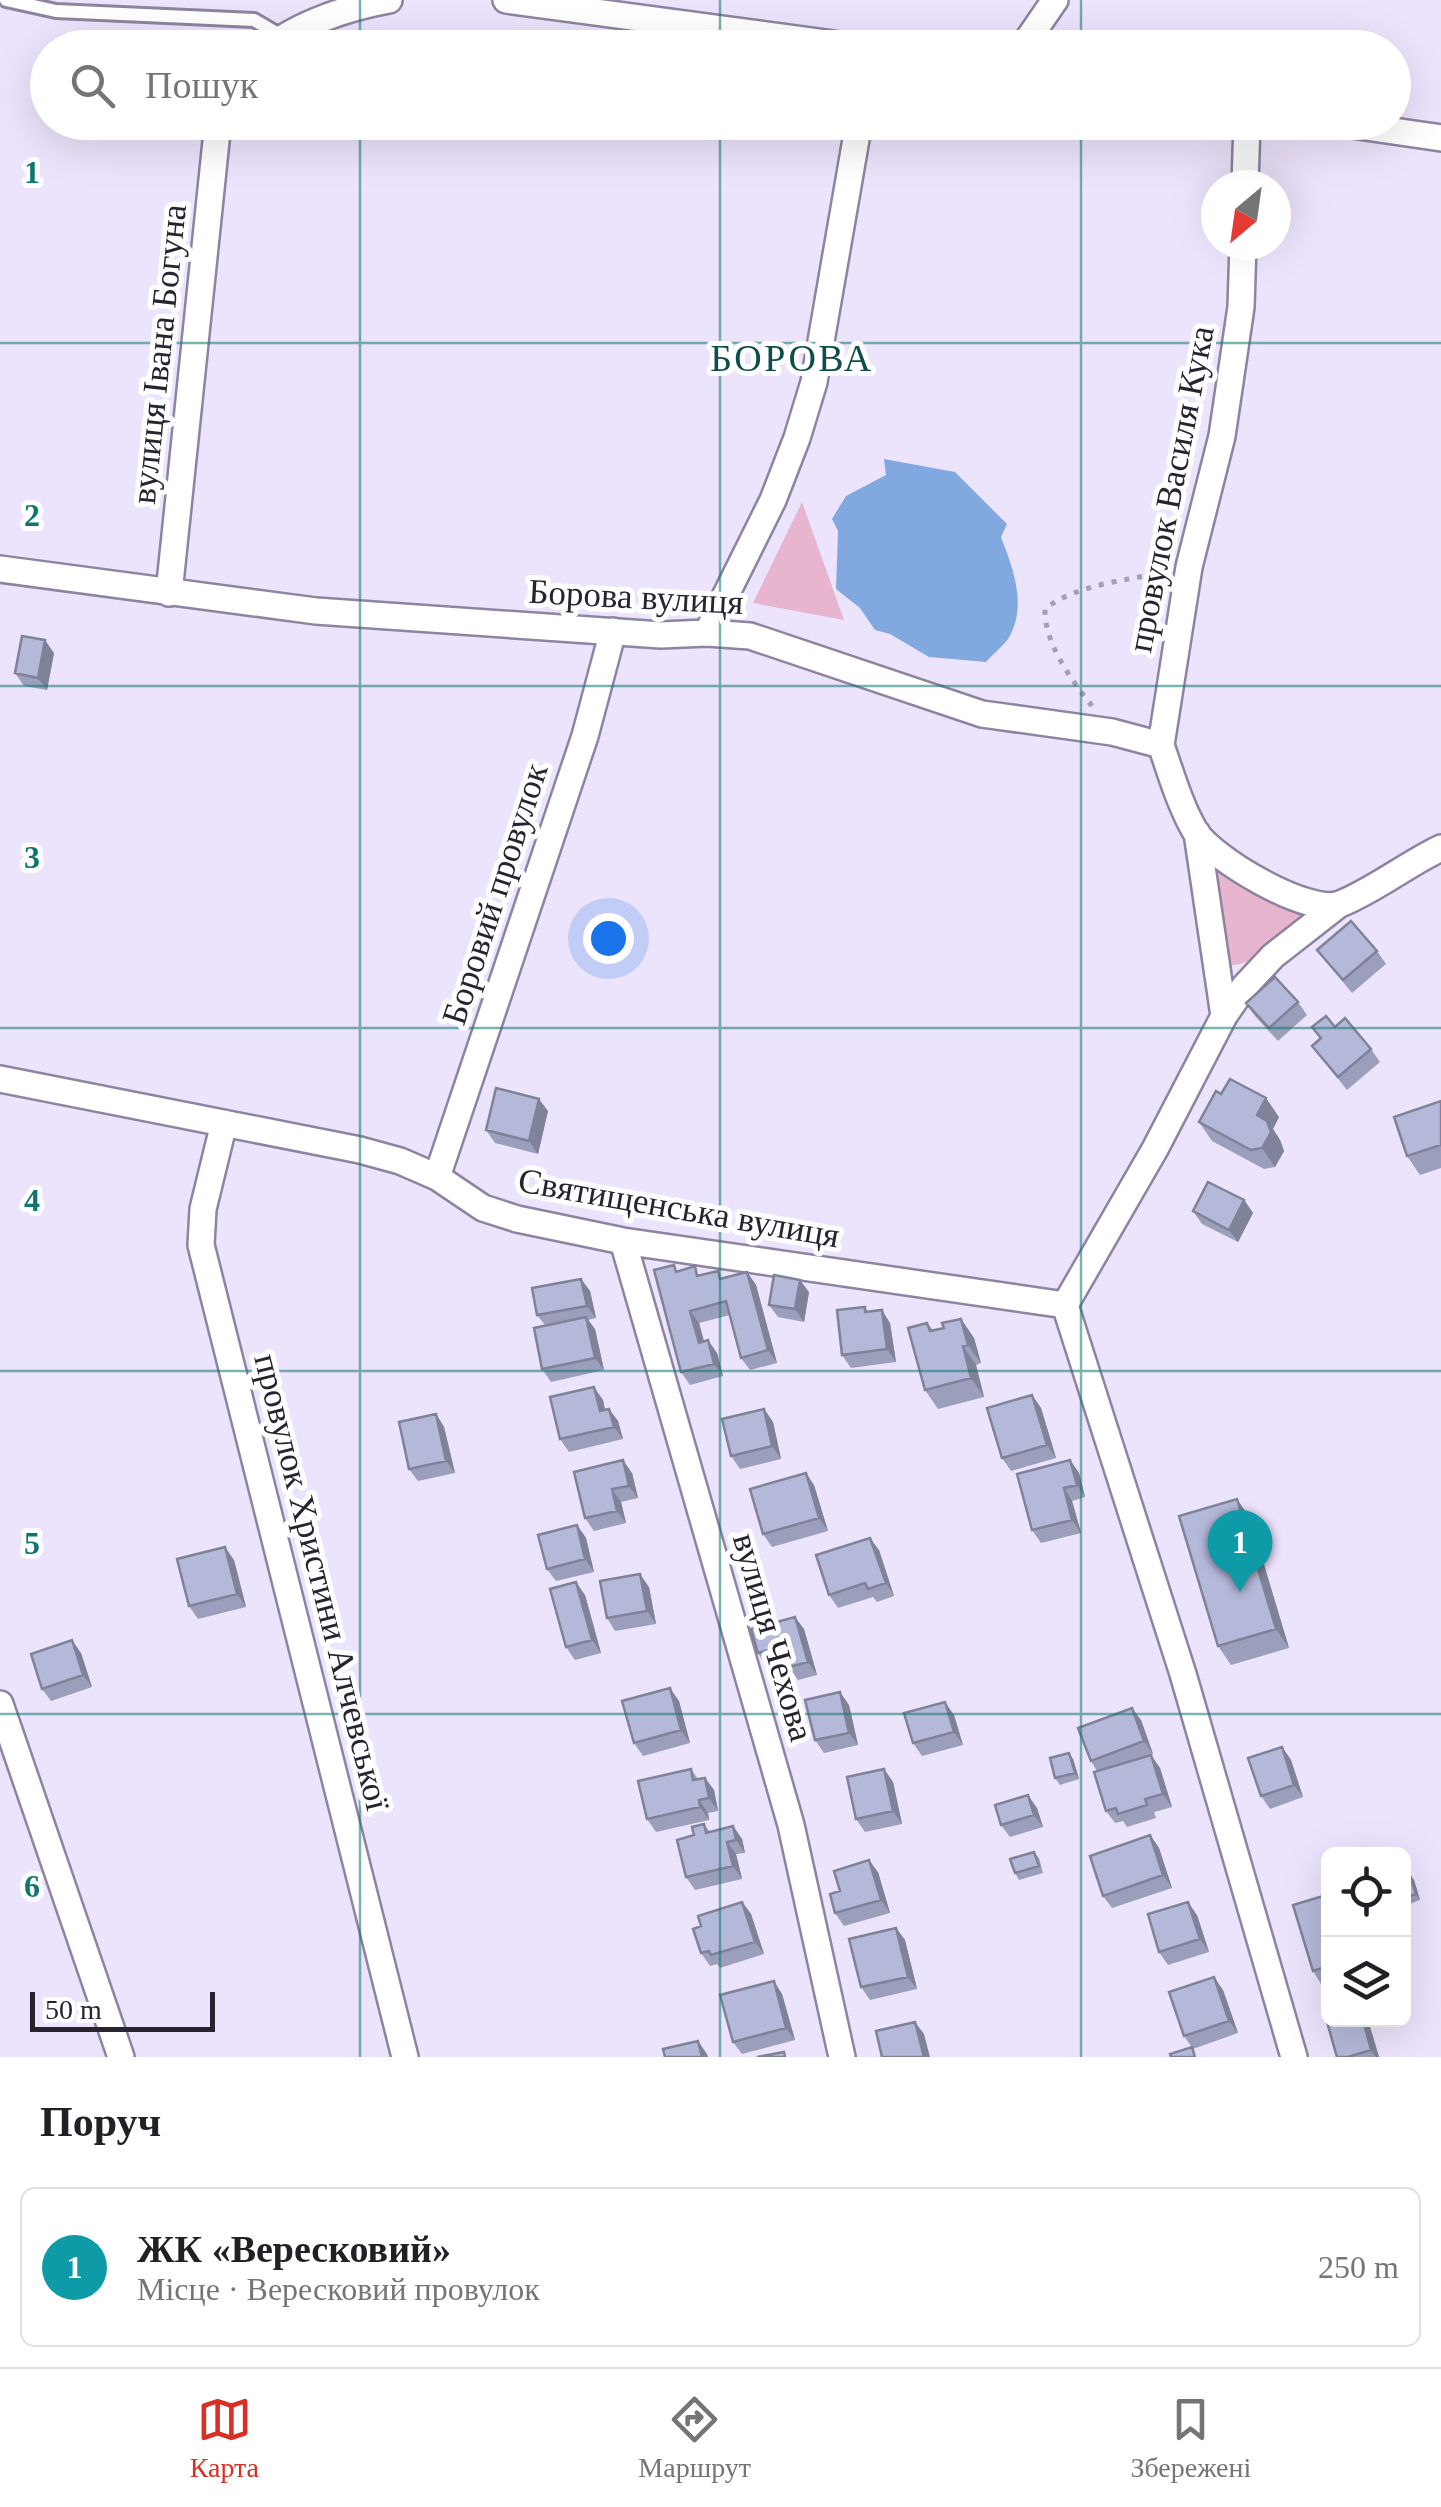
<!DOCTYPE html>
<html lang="uk">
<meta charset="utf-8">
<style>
body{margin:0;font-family:"Times New Roman",serif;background:#f2f2f2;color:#202124}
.controls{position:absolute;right:30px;bottom:30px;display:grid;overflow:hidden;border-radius:15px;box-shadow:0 10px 40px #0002}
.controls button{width:90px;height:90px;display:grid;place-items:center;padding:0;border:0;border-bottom:2px solid #e0e0e0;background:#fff;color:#202124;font:50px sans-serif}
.compass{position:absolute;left:1201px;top:170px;width:90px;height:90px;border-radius:50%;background:#fff;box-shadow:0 10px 40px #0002;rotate:209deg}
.scale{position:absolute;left:30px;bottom:25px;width:185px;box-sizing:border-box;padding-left:10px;border:5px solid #28232f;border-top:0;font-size:28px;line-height:35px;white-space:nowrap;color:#28232f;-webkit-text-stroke:8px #fff;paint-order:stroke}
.you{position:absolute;left:608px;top:938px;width:35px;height:35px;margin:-25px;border:8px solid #fff;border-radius:50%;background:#1a73e8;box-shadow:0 0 0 15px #1a73e833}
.badge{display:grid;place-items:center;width:65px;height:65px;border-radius:50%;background:#d93025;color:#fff;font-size:32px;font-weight:700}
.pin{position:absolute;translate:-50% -82px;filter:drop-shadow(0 2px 5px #0008)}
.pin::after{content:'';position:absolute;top:52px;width:35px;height:30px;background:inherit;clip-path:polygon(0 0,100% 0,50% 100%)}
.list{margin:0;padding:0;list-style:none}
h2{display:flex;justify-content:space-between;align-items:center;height:130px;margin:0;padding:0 40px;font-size:42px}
h2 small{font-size:32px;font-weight:400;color:#757577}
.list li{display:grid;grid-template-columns:65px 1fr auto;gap:30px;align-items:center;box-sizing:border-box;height:160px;margin:0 20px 20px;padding:0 20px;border:2px solid #e0e0e0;border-radius:15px}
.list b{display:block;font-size:38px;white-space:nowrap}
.list p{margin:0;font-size:32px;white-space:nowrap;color:#757577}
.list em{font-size:32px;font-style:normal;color:#757577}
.icon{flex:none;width:55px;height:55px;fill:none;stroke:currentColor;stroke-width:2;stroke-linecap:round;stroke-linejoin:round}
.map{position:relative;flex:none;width:1441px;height:2057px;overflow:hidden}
.search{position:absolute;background:#fff;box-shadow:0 10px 40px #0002;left:30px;right:30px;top:30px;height:110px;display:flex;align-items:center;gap:25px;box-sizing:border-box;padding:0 35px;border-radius:55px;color:#757577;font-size:38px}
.sheet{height:310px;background:#fff}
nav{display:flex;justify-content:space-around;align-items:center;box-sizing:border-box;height:140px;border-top:2px solid #e0e0e0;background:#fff;font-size:28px;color:#757577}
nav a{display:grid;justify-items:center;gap:5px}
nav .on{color:#d93025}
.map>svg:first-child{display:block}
.green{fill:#e8b5cf}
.water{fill:#82a9df}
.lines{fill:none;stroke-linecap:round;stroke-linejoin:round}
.service-casing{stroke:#8e83a1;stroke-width:18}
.minor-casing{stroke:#8e83a1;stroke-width:30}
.path{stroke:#a69eb3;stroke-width:5;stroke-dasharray:5 8;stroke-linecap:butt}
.service{stroke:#fff;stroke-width:12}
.minor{stroke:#fff;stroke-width:25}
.wall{fill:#9c9fbb}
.shaded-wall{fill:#7f8298}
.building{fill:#b5b9d9;stroke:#7f8298;stroke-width:2.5}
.grid{fill:none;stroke:#0f766e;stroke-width:2.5;stroke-opacity:0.55}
.labels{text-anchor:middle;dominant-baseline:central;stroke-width:10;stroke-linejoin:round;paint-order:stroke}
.street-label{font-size:35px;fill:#28232f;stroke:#fff}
.neighbourhood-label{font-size:38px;letter-spacing:2.5px;fill:#0f4d4a;stroke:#fff}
.grid-label{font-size:32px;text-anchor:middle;font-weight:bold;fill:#0f766e;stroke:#fff;stroke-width:10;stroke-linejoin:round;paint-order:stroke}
</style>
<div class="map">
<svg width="1441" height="2057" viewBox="0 0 1441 2057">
<rect width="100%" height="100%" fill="#ece3fc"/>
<path class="green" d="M802,502L844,620L753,603Z
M1207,864L1304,914C1286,930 1248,975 1225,963Z"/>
<path class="water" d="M884,459L955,472L1007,524L1001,537C1013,568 1028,607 1008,639C1002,647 992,655 986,662L929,657L890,634L875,630L860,608L836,589L838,531L832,519L846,496L886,475Z"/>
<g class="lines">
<g class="service-casing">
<path id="service" d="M6,0L56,11L254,20L283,37"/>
</g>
<g class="minor-casing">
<path id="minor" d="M506,0L863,48
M269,48C300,23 350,7 389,0
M1022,48L1055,0
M1331,122L1441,138
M1245,185L1247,122
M0,569L316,611L661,635L707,633L750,636L982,714L1112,732L1161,745C1171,774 1180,805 1195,831C1212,859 1309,916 1340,904C1375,890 1407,864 1441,848
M169,593L218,122
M707,633L773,500L797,438L814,382L859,122
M1161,745L1189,567L1222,436L1241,307L1243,245
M1197,833L1224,1016
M0,1079L360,1150L400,1161L437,1177L483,1208L517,1219L623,1241L1065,1305
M224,1123L203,1209L201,1245L405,2057
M437,1177L585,736L613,631
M623,1241L791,1825L842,2057
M1065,1305L1183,1674L1294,2057
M1065,1305L1155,1149L1224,1016L1244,987L1273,956L1337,906
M0,1704L121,2057"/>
</g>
<path class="path" d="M1092,706C1071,679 1044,643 1045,609C1075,585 1126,580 1162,573"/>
<use href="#service" class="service"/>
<use href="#minor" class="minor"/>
</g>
<path class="wall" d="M54,653L47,690L24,686L15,673Z
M1317,950L1377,951L1386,964L1352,993Z
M1298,1002L1307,1015L1278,1041L1255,1016L1246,1003Z
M1312,1027H1335L1371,1049L1380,1062L1347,1090L1312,1046L1320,1039Z
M1441,1101V1168L1420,1175L1407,1156Z
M548,1111L538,1154L495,1143L486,1130Z
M1279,1117L1273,1129L1280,1140L1284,1151L1275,1167L1264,1169L1212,1141L1199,1122Z
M1244,1200L1253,1213L1238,1242L1202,1224L1193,1211Z
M679,1271L723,1278L747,1272L756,1285L777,1363L750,1370L741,1358L730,1315L699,1323L704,1342L717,1353L723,1376L690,1385L681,1372Z
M581,1279L590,1291L596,1318L588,1320L595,1329L604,1370L551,1382L542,1369L545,1325L537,1315Z
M809,1292L804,1322L778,1317L769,1305Z
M865,1307L868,1312L890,1323L896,1362L851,1368L842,1355Z
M961,1319L974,1338L981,1363L976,1365L984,1397L938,1409L925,1390L927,1323L933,1330L944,1328Z
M1032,1395L1041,1408L1056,1458L1011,1471L1002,1458Z
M603,1400L605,1410L609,1409L618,1421L623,1439L569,1452L560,1439Z
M764,1409L773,1422L781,1459L740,1469L731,1456Z
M436,1414L444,1427L455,1473L418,1481L409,1469Z
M1070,1460L1079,1473L1085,1497L1072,1501L1081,1533L1041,1543L1032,1530Z
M574,1472L632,1473L638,1498L621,1502L626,1523L594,1531L585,1518Z
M814,1485L828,1531L772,1547L763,1534Z
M1250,1518L1289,1648L1231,1665L1218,1646Z
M577,1525L586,1538L594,1572L556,1581L547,1569Z
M879,1550L894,1596L877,1602L873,1597L838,1608L829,1595Z
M234,1560L246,1607L198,1619L189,1606Z
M649,1587L656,1624L615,1631L607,1618Z
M585,1595L601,1653L575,1660L566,1647Z
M804,1629L817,1675L798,1680L789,1667L787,1660L766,1666L758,1653Z
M81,1653L92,1687L51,1701L42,1689Z
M679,1701L690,1743L643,1756L634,1743Z
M849,1705L858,1745L824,1753L815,1740Z
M954,1715L963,1745L922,1756L913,1743Z
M1141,1720L1153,1754L1148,1756L1151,1755L1160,1768L1172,1807L1154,1812L1156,1818L1127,1827L1123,1821L1115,1823L1106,1811L1097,1771L1091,1761Z
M1282,1747L1291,1760L1303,1797L1270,1809L1261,1796Z
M1069,1753L1073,1759L1079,1779L1060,1785L1055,1778Z
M691,1769L698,1779L705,1778L714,1790L718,1811L708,1813L709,1820L656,1832L647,1819Z
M884,1769L893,1782L902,1824L865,1832L856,1819Z
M1037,1808L1043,1827L1010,1837L1001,1825Z
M704,1824L710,1832L733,1826L742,1839L745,1853L736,1854L742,1879L695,1890L686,1877L694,1835Z
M1150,1835L1159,1848L1172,1888L1112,1908L1103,1896Z
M1034,1852L1039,1858L1043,1873L1019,1880L1015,1873Z
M878,1872L890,1913L844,1926L835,1913L840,1891Z
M1404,1875L1414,1880L1420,1900L1404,1906Z
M1328,1898V1981L1321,1984L1313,1971Z
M742,1902L751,1914L764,1954L720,1968L717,1964L710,1966L701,1953V1926Z
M1197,1915L1209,1952L1168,1965L1159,1952Z
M896,1928L905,1940L917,1989L870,2000L861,1987Z
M1223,1990L1238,2033L1193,2049L1184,2036Z
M782,1994L795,2040L742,2054L733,2042Z
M1368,2020L1379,2057H1337Z"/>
<path class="shaded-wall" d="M45,640L54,653L47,690L38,678Z
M1266,1098L1279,1117L1273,1129L1280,1140L1284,1151L1275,1167L1262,1148L1257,1115Z
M539,1099L548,1111L538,1154L529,1141Z
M1244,1200L1253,1213L1238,1242L1229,1230Z
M747,1272L756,1285L777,1363L768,1350Z
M581,1279L590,1291L596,1318L587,1306Z
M800,1280L809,1292L804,1322L795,1309Z
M882,1310L890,1323L896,1362L887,1349Z
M690,1311L699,1323L708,1356L699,1343Z
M586,1317L595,1329L604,1370L595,1358Z
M961,1319L974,1338L981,1363L968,1345Z
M708,1340L717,1353L723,1376L714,1364Z
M963,1346L976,1365L984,1397L971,1378Z
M594,1387L603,1400L608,1424L600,1411Z
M1032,1395L1041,1408L1056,1458L1047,1445Z
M609,1409L618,1421L623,1439L614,1427Z
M764,1409L773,1422L781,1459L772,1446Z
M436,1414L444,1427L455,1473L446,1461Z
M623,1460L632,1473L638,1498L629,1486Z
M1070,1460L1079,1473L1085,1497L1077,1485Z
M806,1473L814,1485L828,1531L819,1518Z
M1064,1488L1072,1501L1081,1533L1072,1520Z
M612,1489L621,1502L626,1523L617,1511Z
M1237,1499L1250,1518L1289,1648L1276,1629Z
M577,1525L586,1538L594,1572L585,1559Z
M870,1538L879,1550L894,1596L886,1583Z
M225,1547L234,1560L246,1607L237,1594Z
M640,1574L649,1587L656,1624L647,1611Z
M576,1582L585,1595L601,1653L592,1640Z
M795,1617L804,1629L817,1675L808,1662Z
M72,1640L81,1653L92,1687L83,1675Z
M670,1688L679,1701L690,1743L681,1730Z
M840,1692L849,1705L858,1745L849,1733Z
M945,1702L954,1715L963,1745L954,1732Z
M1132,1708L1141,1720L1153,1754L1144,1741Z
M1282,1747L1291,1760L1303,1797L1294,1785Z
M1069,1753L1073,1759L1079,1779L1075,1773Z
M1151,1755L1160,1768L1172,1807L1163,1794Z
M884,1769L893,1782L902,1824L893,1811Z
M705,1778L714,1790L718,1811L709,1798Z
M1028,1795L1037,1808L1043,1827L1034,1815Z
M699,1800L708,1813L709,1820L700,1807Z
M733,1826L742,1839L745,1853L736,1840Z
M1150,1835L1159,1848L1172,1888L1163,1875Z
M727,1842L736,1854L742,1879L733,1866Z
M869,1860L878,1872L890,1913L881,1900Z
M1409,1873L1414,1880L1420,1900L1416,1894Z
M742,1902L751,1914L764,1954L755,1942Z
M1188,1902L1197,1915L1209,1952L1200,1939Z
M896,1928L905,1940L917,1989L908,1977Z
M1214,1977L1223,1990L1238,2033L1229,2021Z
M774,1981L782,1994L795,2040L786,2028Z
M1363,2020H1368L1379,2057H1376L1371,2050Z
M915,2022L924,2034L930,2057H924Z
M698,2041L707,2054L708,2057H702Z"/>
<path class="building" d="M22,636L45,640L38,678L15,673Z
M1351,921L1377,951L1343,980L1317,950Z
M1275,977L1298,1002L1269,1028L1246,1003Z
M1326,1016L1335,1027L1345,1018L1371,1049L1338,1077L1312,1046L1321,1038L1312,1027Z
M1230,1079L1266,1098L1257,1115L1267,1121L1271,1132L1262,1148L1251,1150L1199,1122L1216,1091L1221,1094Z
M496,1088L539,1099L529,1141L486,1130Z
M1441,1101V1145L1407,1156L1394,1117Z
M1208,1182L1244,1200L1229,1230L1193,1211Z
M674,1265L676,1272L695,1266L697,1276L718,1271L720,1279L747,1272L768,1350L741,1358L726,1301L690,1311L699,1343L708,1340L714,1364L681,1372L654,1270Z
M774,1275L800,1280L795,1309L769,1305Z
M581,1279L587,1306L537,1315L532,1288Z
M865,1307V1312L882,1310L887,1349L842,1355L837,1310Z
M586,1317L595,1358L542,1369L534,1328Z
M961,1319L968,1345L963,1346L971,1378L925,1390L908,1328L927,1323L930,1331L944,1328L942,1323Z
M594,1387L600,1411L609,1409L614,1427L560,1439L550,1397Z
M1032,1395L1047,1445L1002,1458L987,1408Z
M764,1409L772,1446L731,1456L722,1419Z
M436,1414L446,1461L409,1469L399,1422Z
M623,1460L629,1486L612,1489L617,1511L585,1518L574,1472Z
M1070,1460L1077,1485L1064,1488L1072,1520L1032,1530L1017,1474Z
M806,1473L819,1518L763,1534L750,1489Z
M1237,1499L1276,1629L1218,1646L1179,1516Z
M577,1525L585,1559L547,1569L538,1535Z
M870,1538L886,1583L868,1589L865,1583L829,1595L816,1555Z
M225,1547L237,1594L189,1606L177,1559Z
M640,1574L647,1611L607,1618L600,1581Z
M576,1582L592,1640L566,1647L550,1589Z
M795,1617L808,1662L789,1667L783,1646L758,1653L751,1629Z
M72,1640L83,1675L42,1689L31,1654Z
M670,1688L681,1730L634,1743L622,1701Z
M840,1692L849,1733L815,1740L805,1700Z
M945,1702L954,1732L913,1743L904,1713Z
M1132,1708L1144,1741L1091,1761L1078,1728Z
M1282,1747L1294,1785L1261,1796L1248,1758Z
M1069,1753L1075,1773L1055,1778L1050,1758Z
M1151,1755L1163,1794L1145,1799L1147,1805L1118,1814L1116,1808L1106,1811L1094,1772Z
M691,1769L693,1780L705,1778L709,1798L699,1800L700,1807L647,1819L638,1781Z
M884,1769L893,1811L856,1819L847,1777Z
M1028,1795L1034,1815L1001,1825L995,1805Z
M704,1824L706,1833L733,1826L736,1840L727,1842L733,1866L686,1877L677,1840L694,1835L692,1827Z
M1150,1835L1163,1875L1103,1896L1090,1856Z
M1034,1852L1039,1866L1015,1873L1010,1859Z
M869,1860L881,1900L835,1913L830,1894L840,1891L834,1871Z
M1409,1873L1416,1894L1404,1898V1875Z
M1326,1895L1328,1903V1966L1313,1971L1293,1905Z
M742,1902L755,1942L711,1955L709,1951L701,1953L693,1929L701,1926L698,1916Z
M1188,1902L1200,1939L1159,1952L1148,1914Z
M896,1928L908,1977L861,1987L849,1939Z
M1214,1977L1229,2021L1184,2036L1169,1992Z
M774,1981L786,2028L733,2042L720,1995Z
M1328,2006V2020H1363L1371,2050L1348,2057H1337L1323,2008Z
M915,2022L924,2057H882L876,2031Z
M698,2041L702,2057H665L663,2049Z
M1192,2047L1195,2057H1171L1170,2054Z
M784,2052L785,2057H757Z"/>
<path class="grid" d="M360,0V48M720,0V48M1081,0V48M360,122V2057M720,122V2057M1081,122V2057M0,343H1441M0,686H1441M0,1028H1441M0,1371H1441M0,1714H1441"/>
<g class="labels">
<g class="street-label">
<text transform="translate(159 354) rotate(-84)">вулиця Івана Богуна</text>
<text transform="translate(1171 489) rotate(-79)">провулок Василя Кука</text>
<text transform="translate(636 597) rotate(3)">Борова вулиця</text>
<text transform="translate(495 894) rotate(-72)">Боровий провулок</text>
<text transform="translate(679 1208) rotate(10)">Святищенська вулиця</text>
<text transform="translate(322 1582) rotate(76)">провулок Христини Алчевської</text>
<text transform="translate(773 1637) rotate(74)">вулиця Чехова</text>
</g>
<g class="neighbourhood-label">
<text x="792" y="358">БОРОВА</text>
</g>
</g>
<g class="grid-label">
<text x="32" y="183">1</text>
<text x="32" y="526">2</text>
<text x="32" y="868">3</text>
<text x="32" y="1211">4</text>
<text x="32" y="1554">5</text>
<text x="32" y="1897">6</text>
</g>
</svg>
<div class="controls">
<button><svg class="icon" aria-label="locate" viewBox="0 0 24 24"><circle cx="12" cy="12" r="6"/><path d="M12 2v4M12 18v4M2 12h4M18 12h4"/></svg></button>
<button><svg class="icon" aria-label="layers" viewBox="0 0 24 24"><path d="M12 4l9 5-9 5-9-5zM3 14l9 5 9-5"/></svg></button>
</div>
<svg class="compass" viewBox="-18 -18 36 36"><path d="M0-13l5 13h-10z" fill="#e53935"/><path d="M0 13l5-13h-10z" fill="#757577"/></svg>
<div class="scale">50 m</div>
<div class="you"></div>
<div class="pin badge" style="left:1240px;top:1592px;background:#0f9aa8">1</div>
<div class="search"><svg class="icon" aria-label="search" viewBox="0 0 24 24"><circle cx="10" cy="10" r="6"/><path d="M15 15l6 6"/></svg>Пошук</div>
</div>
<section class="sheet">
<h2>Поруч<small></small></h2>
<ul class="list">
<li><span class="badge" style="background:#0f9aa8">1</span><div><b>ЖК «Вересковий»</b><p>Місце · Вересковий провулок</p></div><em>250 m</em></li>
</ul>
</section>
<nav>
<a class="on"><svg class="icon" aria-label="map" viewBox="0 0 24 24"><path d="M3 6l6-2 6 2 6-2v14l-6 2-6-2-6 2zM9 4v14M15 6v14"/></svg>Карта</a>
<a><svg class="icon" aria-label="directions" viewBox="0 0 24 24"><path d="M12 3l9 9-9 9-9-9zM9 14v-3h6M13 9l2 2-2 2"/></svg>Маршрут</a>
<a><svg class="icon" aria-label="saved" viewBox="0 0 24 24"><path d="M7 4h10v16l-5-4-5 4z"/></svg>Збережені</a>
</nav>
